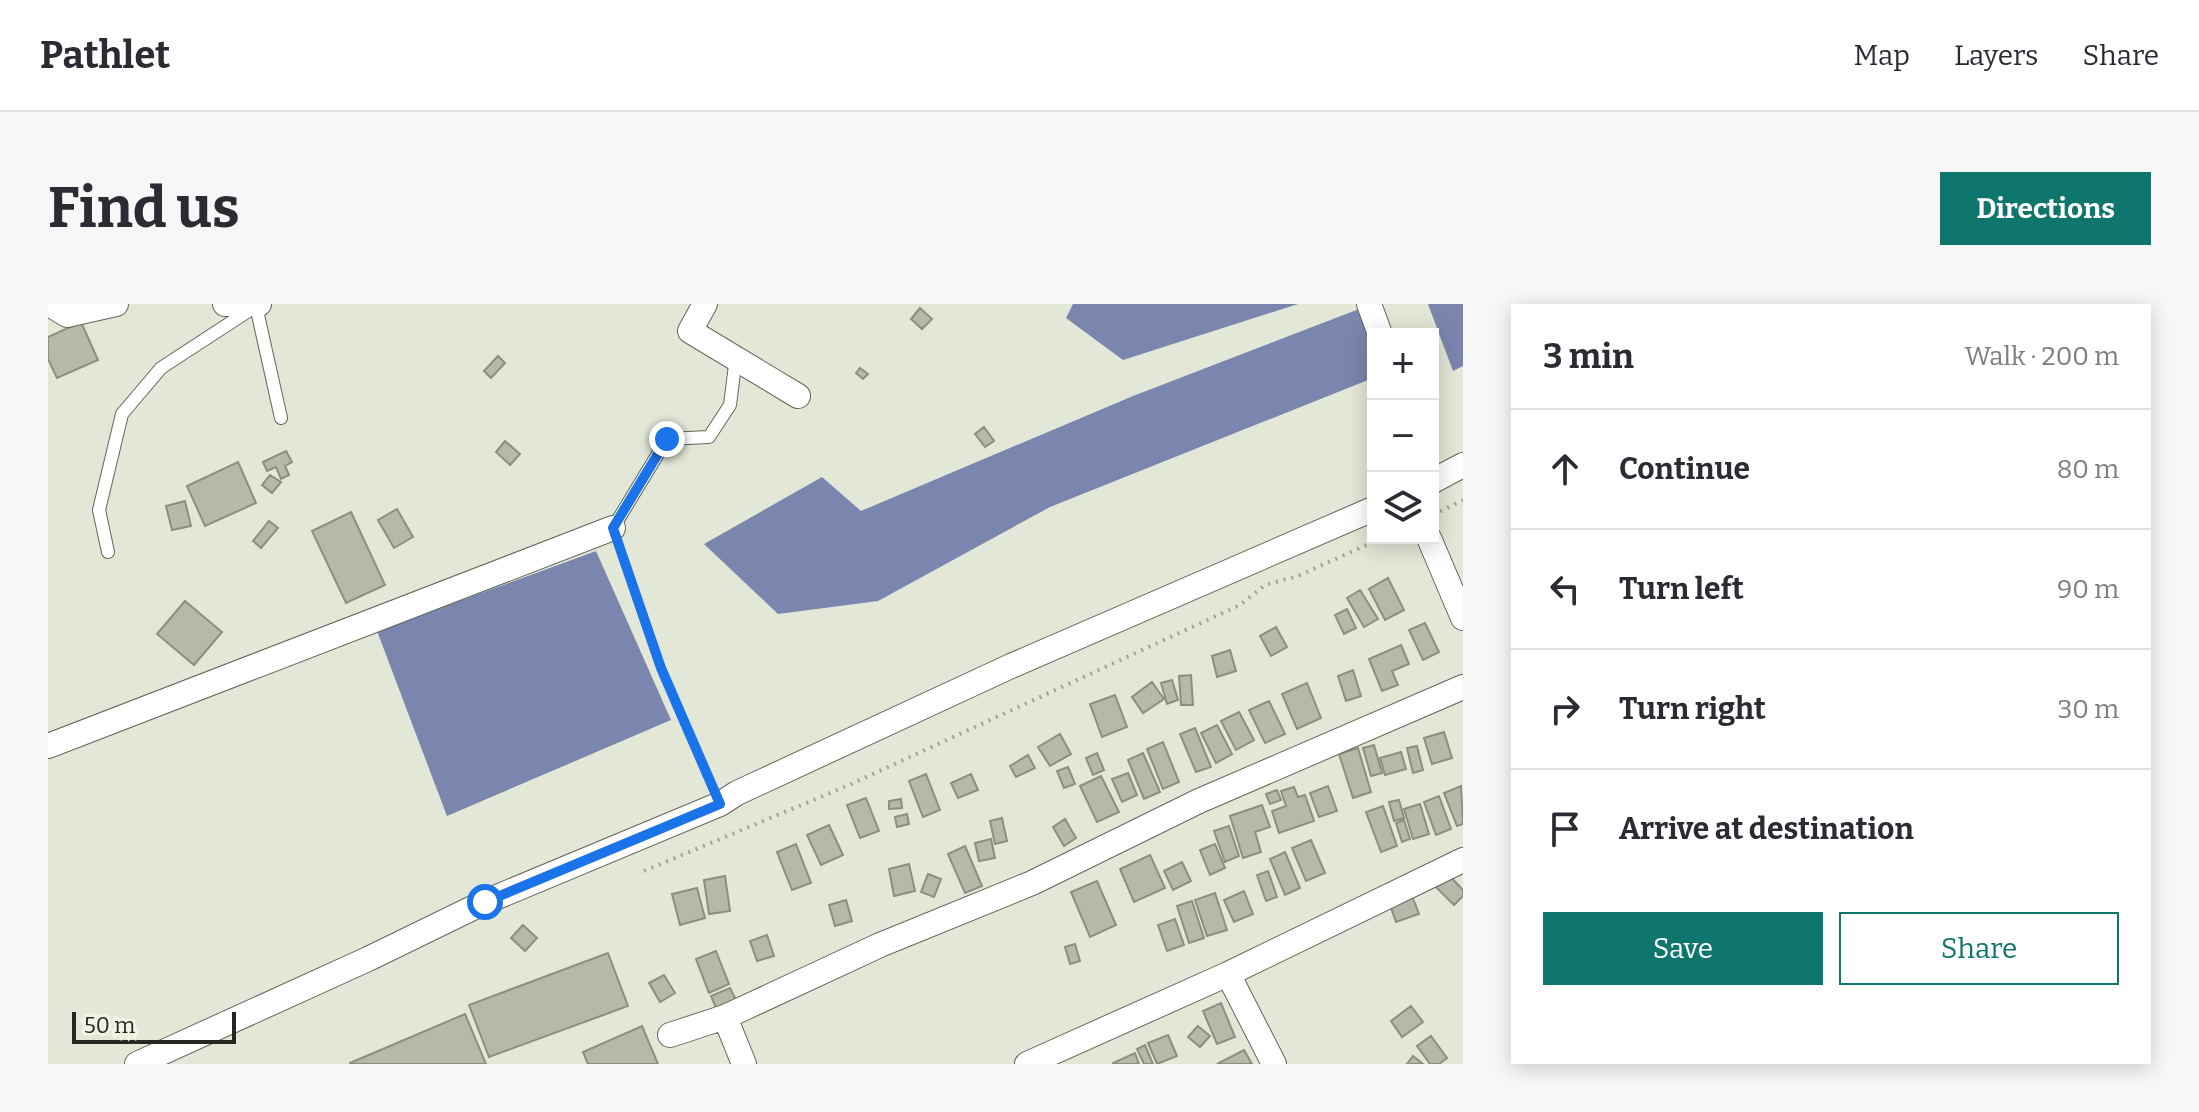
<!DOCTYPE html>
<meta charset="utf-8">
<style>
body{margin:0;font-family:Bitter,serif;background:#f7f7f7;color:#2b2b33}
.controls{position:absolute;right:24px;top:24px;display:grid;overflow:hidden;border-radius:0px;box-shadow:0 4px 20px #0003}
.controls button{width:72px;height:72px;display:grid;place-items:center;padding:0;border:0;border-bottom:2px solid #e1e1e2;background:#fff;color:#2b2b33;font:40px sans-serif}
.scale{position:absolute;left:24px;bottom:20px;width:164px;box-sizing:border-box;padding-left:8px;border:4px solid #252721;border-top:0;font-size:22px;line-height:28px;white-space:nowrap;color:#252721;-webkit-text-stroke:6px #f0f4e4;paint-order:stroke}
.stop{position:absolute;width:24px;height:24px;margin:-18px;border:6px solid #1a73e8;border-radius:50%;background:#fff}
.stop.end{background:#1a73e8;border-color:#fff;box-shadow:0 2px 8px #0008}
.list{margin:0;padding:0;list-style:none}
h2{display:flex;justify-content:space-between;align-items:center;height:104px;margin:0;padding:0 32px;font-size:34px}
h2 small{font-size:26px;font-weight:400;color:#7c7c81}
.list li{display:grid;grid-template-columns:52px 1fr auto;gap:24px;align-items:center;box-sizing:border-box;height:120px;padding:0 32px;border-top:2px solid #e1e1e2}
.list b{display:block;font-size:30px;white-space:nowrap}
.list em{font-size:26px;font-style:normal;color:#7c7c81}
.actions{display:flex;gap:16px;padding:24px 32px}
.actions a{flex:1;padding:18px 0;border:2px solid #0f766e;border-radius:0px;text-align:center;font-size:28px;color:#0f766e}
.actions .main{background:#0f766e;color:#fff}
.icon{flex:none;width:44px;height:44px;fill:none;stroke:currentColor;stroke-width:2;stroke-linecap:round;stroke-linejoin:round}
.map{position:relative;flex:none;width:1415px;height:760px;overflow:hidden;border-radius:0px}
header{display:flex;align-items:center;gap:48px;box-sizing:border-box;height:112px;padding:0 40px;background:#fff;border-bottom:2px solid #e1e1e2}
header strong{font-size:38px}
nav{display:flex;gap:44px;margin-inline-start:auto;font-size:28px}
.intro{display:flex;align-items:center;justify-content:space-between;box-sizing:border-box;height:192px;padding:0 48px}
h1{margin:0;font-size:56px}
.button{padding:20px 36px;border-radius:0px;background:#0f766e;color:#fff;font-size:28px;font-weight:700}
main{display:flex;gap:48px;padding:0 48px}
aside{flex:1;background:#fff;border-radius:0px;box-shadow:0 4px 20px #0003}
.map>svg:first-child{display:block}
.water{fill:#7a86ae}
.building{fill:#b6b9aa;stroke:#8b8f80;stroke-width:2}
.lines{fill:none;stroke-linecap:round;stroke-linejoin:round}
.service-casing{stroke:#636659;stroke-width:14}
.minor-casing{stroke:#636659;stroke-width:26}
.path{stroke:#9fa396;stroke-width:4;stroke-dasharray:2 6;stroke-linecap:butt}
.service{stroke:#fff;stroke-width:12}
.minor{stroke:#fff;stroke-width:24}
.route{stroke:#1a73e8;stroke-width:10}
</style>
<header>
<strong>Pathlet</strong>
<nav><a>Map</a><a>Layers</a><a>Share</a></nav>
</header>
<div class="intro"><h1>Find us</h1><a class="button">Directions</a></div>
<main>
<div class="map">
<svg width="1415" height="760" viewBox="0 0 1415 760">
<rect width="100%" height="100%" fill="#e3e7d7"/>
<path class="water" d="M1025,0H1250L1075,56L1018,14Z
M1380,0H1415V62L1405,67Z
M1311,5L1325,47V74L1002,203L830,297L730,310L656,240L774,173L813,207L1085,92Z
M548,247L623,416L399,512L329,327Z"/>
<path class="building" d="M872,4L884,15L874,25L863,15Z
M33,18L50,56L9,74L0,55V33Z
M450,52L457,59L443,74L436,67Z
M812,64L820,70L815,75L808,69Z
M936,123L946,137L937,143L927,130Z
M457,137L472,150L462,161L448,148Z
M238,147L244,158L237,162L241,171L233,175L228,163L219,167L215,158Z
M190,158L208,199L157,222L139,182Z
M222,171L233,178L224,189L214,181Z
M137,197L143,222L124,226L118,202Z
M349,205L365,233L346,244L330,216Z
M303,208L337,281L298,299L264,227Z
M221,217L230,224L213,244L205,237Z
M1340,274L1356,306L1337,316L1321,285Z
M1312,286L1330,315L1316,323L1299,294Z
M137,297L174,328L146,361L109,330Z
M1299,305L1308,324L1296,330L1287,311Z
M1377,319L1391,348L1375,356L1361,326Z
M1228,323L1239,343L1223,352L1212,332Z
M1353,341L1361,360L1344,367L1350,381L1334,387L1321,355Z
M1182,346L1188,367L1169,373L1164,352Z
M1305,366L1313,392L1298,397L1290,372Z
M1143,371L1145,401H1133L1131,372Z
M1124,376L1130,396L1119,400L1113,379Z
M1104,378L1116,395L1095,409L1084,393Z
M1259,379L1273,414L1249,425L1234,390Z
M1067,391L1079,423L1054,433L1042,400Z
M1221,397L1237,430L1217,439L1201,406Z
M1191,408L1206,436L1188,446L1173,417Z
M1169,421L1184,450L1168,459L1153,429Z
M1147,424L1163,463L1148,468L1132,430Z
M1396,428L1404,454L1384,460L1376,434Z
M1012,430L1023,450L1002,462L990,443Z
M1115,438L1131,478L1115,485L1099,445Z
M1326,441L1334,469L1323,472L1315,444Z
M1369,442L1375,466L1365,469L1359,444Z
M1310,444L1323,488L1305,494L1291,450Z
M1353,448L1358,465L1337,471L1332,454Z
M1049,449L1056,466L1045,471L1038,454Z
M1095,449L1112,488L1096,495L1080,456Z
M980,451L987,464L968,473L962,462Z
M1020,463L1027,480L1016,484L1009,467Z
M1080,469L1089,491L1074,498L1064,475Z
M878,470L892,506L875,513L861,477Z
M923,470L930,486L910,494L903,479Z
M1053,472L1071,508L1049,518L1032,482Z
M1280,482L1289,507L1271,513L1262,489Z
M1413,482L1415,520L1409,522L1396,489Z
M1246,483L1250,493L1257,491L1266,517L1231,529L1224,507L1238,502L1233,487Z
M1229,486L1233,496L1222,500L1218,490Z
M1391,492L1403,525L1388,531L1376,498Z
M818,494L831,527L812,534L799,501Z
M853,495L854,504L841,505V497Z
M1351,496L1356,514L1346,517L1341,498Z
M1372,500L1381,530L1365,535L1356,505Z
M1214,501L1222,523L1207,528L1213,548L1195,554L1182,512Z
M1335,502L1349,542L1333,548L1318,508Z
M859,510L861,520L849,523L847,513Z
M954,514L959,537L947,540L942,517Z
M1017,515L1028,534L1016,542L1005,523Z
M1356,516L1362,535L1354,538L1348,519Z
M781,521L795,551L773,561L759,531Z
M1181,522L1191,552L1177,558L1166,527Z
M943,535L947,554L931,557L927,539Z
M1263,536L1277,569L1258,577L1244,544Z
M748,540L763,579L744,586L729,548Z
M1167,540L1177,564L1162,571L1152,546Z
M917,542L934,582L917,589L900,550Z
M1237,548L1252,584L1237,591L1222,555Z
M1102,551L1117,584L1086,598L1072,565Z
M1134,558L1143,577L1125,586L1116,567Z
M861,560L867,587L846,592L841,565Z
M1220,567L1229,593L1218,597L1209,571Z
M1398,568L1415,586V592L1406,601L1385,580Z
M880,570L893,575L886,593L873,588Z
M677,572L682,607L661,610L656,576Z
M1049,577L1068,621L1042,633L1023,588Z
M649,584L657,614L632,621L624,590Z
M1196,587L1205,610L1186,618L1176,596Z
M1167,589L1179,626L1159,632L1147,596Z
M1364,592L1371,610L1348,618L1342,601Z
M798,596L804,617L787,622L781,601Z
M1144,597L1156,634L1141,639L1129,602Z
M1127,615L1136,641L1119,647L1110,621Z
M475,621L489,634L477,647L463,634Z
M719,631L726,652L709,657L702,637Z
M1027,640L1032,657L1022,660L1017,643Z
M668,647L681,680L661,689L648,655Z
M560,649L580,702L441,753L421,701Z
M616,671L627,689L612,698L601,679Z
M682,684L688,696L668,704L663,692Z
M1173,699L1187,733L1169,740L1155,707Z
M1363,702L1375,718L1354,733L1343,717Z
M417,710L438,760H302V759Z
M594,722L610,760H540L535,748Z
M1150,722L1162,732L1152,743L1140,733Z
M1120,731L1129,752L1109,760L1100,739Z
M1383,732L1399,754L1391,760H1382L1369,742Z
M1097,741L1105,760H1096L1089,745Z
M1196,746L1204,760H1169Z
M1087,749L1091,760H1066L1065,759Z
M1365,752L1375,760H1359Z"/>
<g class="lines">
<g class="service-casing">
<path id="service" d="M565,224L619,135L661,133L682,101L688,53
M60,248L51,206L74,110L113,64L208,2L233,114"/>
</g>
<g class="minor-casing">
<path id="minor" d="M1,0L19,11L68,0
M177,0H211
M657,0L642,27L750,92
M1321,0L1332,30
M1385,177L1415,161
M1381,234L1415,314
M0,442L565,224
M1180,670L1226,760
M622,731L677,713
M89,760L320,655L437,598L672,500L689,489L963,362L1325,205
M696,760L677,713L832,641L984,579L1151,497L1415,383
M979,760L1180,670L1415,556"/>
</g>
<path class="path" d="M1385,211L1415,196
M573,245L613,364L663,479
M596,567L801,481L1192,301L1217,281L1250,272L1334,234"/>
<use href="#service" class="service"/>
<use href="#minor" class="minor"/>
</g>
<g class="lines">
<path class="route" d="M437,598L672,500L613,364L565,224L619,135"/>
</g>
</svg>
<div class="controls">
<button>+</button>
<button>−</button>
<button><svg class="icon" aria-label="layers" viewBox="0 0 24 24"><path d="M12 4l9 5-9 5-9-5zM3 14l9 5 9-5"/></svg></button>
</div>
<div class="scale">50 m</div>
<div class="stop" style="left:437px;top:598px"></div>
<div class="stop end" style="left:619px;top:135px"></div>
</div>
<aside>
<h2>3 min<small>Walk · 200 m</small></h2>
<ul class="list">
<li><svg class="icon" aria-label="ahead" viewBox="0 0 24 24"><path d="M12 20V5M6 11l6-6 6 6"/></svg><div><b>Continue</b></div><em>80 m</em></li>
<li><svg class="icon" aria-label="left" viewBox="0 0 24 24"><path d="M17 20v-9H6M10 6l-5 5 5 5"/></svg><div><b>Turn left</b></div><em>90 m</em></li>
<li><svg class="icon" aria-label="right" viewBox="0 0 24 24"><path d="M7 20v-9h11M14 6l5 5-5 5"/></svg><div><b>Turn right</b></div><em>30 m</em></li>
<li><svg class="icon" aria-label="arrive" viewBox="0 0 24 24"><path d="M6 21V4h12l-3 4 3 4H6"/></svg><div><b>Arrive at destination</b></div></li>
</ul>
<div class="actions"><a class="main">Save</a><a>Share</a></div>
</aside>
</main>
